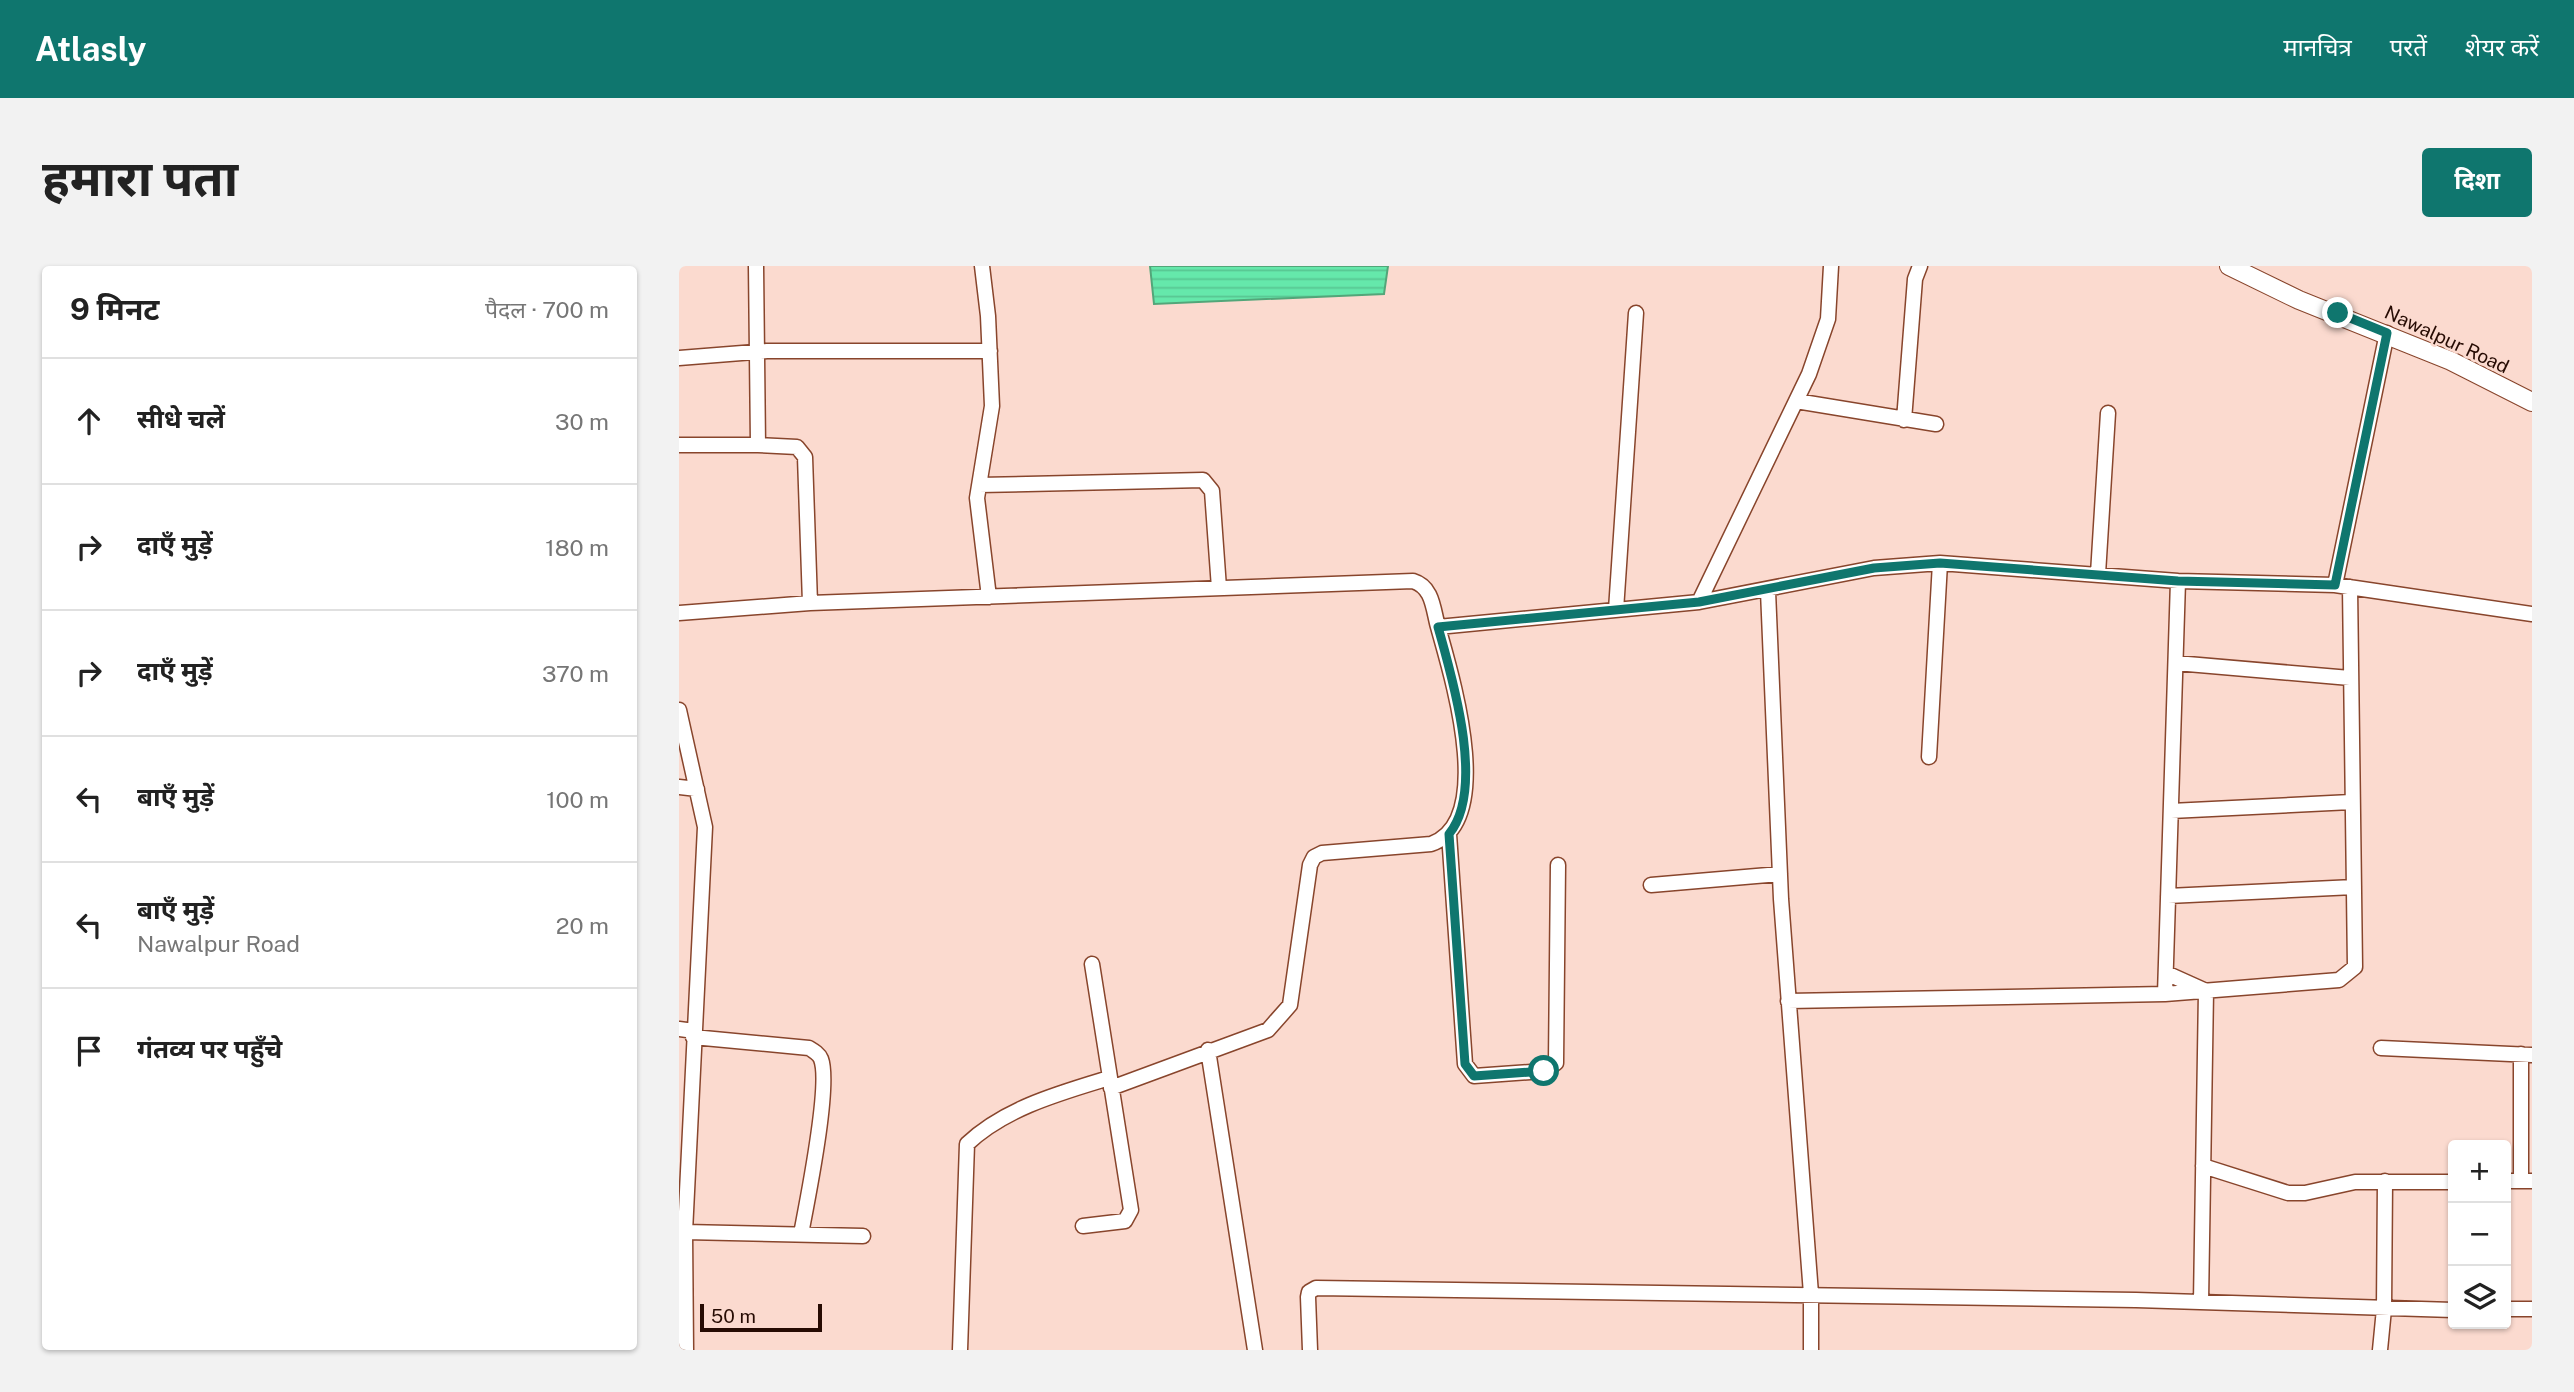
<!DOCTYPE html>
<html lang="hi">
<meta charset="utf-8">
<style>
body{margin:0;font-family:"Public Sans","Noto Sans Devanagari",sans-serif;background:#f2f2f2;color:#222}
.controls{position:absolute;right:21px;bottom:21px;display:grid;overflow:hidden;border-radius:7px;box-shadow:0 2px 5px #0004}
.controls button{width:63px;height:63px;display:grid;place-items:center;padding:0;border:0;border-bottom:2px solid #e0e0e0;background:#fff;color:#222;font:35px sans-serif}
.scale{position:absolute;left:21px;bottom:18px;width:122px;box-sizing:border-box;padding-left:7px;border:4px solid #260b03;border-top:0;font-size:19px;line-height:24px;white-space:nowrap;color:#260b03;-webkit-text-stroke:5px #fbdacf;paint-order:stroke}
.stop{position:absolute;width:21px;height:21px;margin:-16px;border:5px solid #0f766e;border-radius:50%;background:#fff}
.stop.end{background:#0f766e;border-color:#fff;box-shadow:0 2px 7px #0008}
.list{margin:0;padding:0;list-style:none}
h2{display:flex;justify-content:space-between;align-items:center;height:91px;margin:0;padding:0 28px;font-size:30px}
h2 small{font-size:23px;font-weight:400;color:#767676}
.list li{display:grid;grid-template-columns:46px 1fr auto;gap:21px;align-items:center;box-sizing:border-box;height:126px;padding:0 28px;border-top:2px solid #e0e0e0}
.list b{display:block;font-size:26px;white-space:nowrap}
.list p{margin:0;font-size:23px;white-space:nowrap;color:#767676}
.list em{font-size:23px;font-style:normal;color:#767676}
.icon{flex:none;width:38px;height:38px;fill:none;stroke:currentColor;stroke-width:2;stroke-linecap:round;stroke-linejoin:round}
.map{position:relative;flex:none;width:1853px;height:1084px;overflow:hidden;border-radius:7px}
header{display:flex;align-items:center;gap:42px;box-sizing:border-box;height:98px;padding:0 35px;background:#0f766e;color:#fff}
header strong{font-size:33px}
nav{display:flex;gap:38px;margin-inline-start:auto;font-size:24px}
.intro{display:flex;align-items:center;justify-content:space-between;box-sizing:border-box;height:168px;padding:0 42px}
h1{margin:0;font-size:49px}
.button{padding:18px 32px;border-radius:7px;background:#0f766e;color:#fff;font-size:24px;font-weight:700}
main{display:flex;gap:42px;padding:0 42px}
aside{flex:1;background:#fff;border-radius:7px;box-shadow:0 2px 5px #0004}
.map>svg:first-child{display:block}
.water{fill:url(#water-rules);stroke:#52a679;stroke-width:2}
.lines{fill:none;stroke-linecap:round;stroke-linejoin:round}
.minor-casing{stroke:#88452c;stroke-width:17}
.tertiary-casing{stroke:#88452c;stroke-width:20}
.minor{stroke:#fff;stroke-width:14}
.tertiary{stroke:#fff;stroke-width:18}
.route{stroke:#0f766e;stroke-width:9}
.labels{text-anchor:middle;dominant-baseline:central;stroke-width:5;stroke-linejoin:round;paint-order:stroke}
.street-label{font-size:19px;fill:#260b03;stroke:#fbdacf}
</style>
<header>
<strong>Atlasly</strong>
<nav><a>मानचित्र</a><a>परतें</a><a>शेयर करें</a></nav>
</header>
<div class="intro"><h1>हमारा पता</h1><a class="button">दिशा</a></div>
<main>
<aside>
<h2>9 मिनट<small>पैदल · 700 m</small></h2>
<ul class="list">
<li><svg class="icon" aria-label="ahead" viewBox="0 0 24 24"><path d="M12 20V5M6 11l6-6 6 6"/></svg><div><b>सीधे चलें</b></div><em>30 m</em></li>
<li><svg class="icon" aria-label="right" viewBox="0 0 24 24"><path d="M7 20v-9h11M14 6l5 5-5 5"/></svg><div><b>दाएँ मुड़ें</b></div><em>180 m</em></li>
<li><svg class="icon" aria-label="right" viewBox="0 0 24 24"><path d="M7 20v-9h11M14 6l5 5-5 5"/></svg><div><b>दाएँ मुड़ें</b></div><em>370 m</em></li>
<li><svg class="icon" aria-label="left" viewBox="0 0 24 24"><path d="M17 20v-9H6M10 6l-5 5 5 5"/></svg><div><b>बाएँ मुड़ें</b></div><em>100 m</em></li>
<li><svg class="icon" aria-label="left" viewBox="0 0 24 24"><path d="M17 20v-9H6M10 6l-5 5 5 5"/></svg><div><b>बाएँ मुड़ें</b><p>Nawalpur Road</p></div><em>20 m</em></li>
<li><svg class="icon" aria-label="arrive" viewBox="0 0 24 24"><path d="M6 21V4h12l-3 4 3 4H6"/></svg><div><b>गंतव्य पर पहुँचे</b></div></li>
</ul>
</aside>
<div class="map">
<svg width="1853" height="1084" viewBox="0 0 1853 1084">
<defs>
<pattern id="water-rules" width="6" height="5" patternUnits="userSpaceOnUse" patternTransform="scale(1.75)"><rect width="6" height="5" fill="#65e8ab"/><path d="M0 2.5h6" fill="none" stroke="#58c692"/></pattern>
</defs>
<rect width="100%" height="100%" fill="#fbdacf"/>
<path class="water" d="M471,0H709L705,28L475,38Z"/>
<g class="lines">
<g class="minor-casing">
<path id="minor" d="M77,0L79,179L118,181L126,191L131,337
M303,0L309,50L313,140L298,232L310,331
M0,92L88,85H311
M1117,135L1257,158
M1225,154L1236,13L1241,0
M0,179H79
M300,219L524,214L533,225L540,322
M1419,308L1429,147
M1656,319L1708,67
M1089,325L1102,633L1132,1028V1084
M1020,336L1195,302L1261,297L1499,315L1656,319L1853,348
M937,344L957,47
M0,347L131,337L734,315C754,321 754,343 759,361
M1497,397L1671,412
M0,444L26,561L6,966L7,1084
M1250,491L1261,297
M0,521L18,523
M1492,545L1672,536
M770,568L786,798L795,810L865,805L877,797L879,599
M972,619L1101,608
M1489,630L1675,621
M1487,707L1527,725L1522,1036
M1486,728L1499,315
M1109,735L1486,728L1660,714L1676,701L1671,321
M0,763L15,765
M14,771L130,782C135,785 140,788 142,793C152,819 128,936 122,968
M1702,782L1853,789
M529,784L576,1084
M1842,788V914
M432,822L589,764L611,739L631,599L635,591L643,587L752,578C818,555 772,408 759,361L1020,336L1130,108L1149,53L1152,0
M1524,900L1609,927H1626L1676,916H1774
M1827,915H1853
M404,960L446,955L452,944L413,698
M6,966L184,970
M1827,1043H1853
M281,1084L288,878C326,842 381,827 430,812
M631,1084L629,1031L630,1026L637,1022L1457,1034L1774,1044
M1701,1084L1705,1043L1706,915"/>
</g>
<g class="tertiary-casing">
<path id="tertiary" d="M1550,0L1620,34L1772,95L1853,136"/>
</g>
<use href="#minor" class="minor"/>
<use href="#tertiary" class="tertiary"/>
</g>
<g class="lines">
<path class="route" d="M865,805L795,810L786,798L770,568C807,523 773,411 759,361L1020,336L1195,302L1261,297L1499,315L1656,319L1708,67L1659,47"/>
</g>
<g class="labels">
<g class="street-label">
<text transform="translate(1768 73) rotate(25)">Nawalpur Road</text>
</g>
</g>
</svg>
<div class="controls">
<button>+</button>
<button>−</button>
<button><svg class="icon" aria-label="layers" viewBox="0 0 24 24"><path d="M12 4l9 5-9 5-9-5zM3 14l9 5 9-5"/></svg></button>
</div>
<div class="scale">50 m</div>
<div class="stop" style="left:865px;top:805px"></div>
<div class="stop end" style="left:1659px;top:47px"></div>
</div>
</main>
